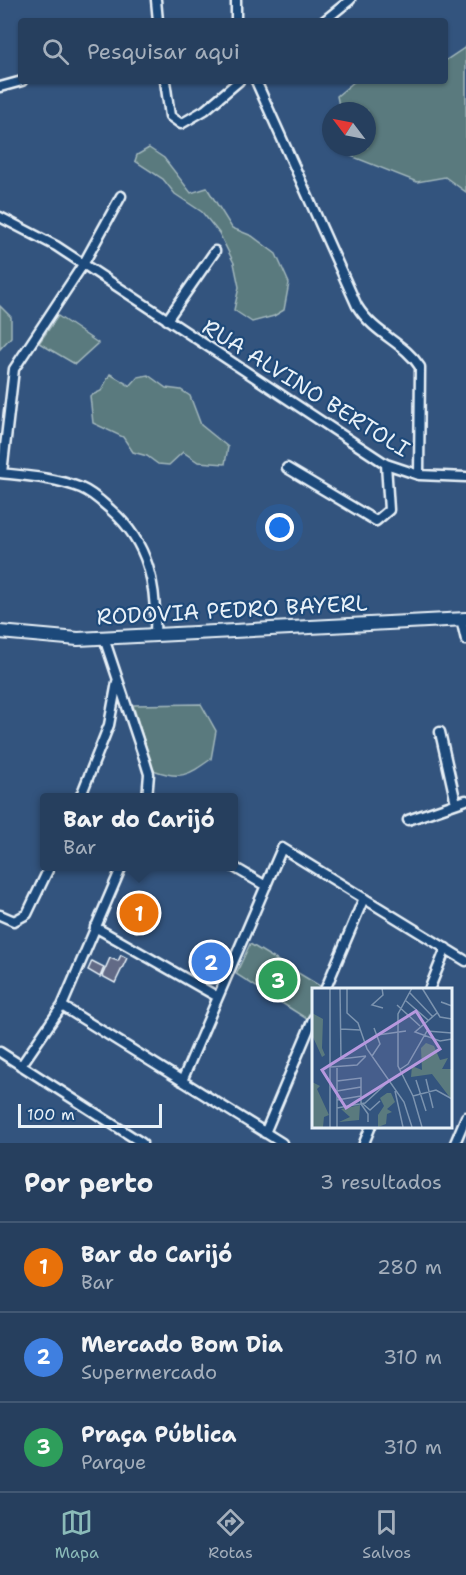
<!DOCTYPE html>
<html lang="pt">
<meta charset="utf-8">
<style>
body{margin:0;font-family:"Shantell Sans",sans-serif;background:#2e4664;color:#f1f3f6}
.compass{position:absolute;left:322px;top:102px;width:54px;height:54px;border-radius:50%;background:#263f5e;box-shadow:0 2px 4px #0004;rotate:302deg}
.scale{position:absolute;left:18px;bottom:15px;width:144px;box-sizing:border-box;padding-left:6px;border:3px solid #e8f1f8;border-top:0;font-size:16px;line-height:21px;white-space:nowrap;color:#e8f1f8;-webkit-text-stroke:4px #1f4a7a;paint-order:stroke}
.you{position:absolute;left:280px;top:528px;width:21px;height:21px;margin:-15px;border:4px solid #fff;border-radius:50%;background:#1a73e8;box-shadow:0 0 0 9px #1a73e833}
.badge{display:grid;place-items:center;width:39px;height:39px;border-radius:50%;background:#8bbbb9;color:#fff;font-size:20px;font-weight:700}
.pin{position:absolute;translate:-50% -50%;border:3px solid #fff;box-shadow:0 2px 6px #0006}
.popup{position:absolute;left:40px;top:793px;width:198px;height:78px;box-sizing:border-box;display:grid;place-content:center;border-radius:6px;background:#263f5e;filter:drop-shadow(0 2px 4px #0005);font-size:20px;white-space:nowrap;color:#a4afbc}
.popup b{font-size:22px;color:#f1f3f6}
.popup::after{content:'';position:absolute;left:50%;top:100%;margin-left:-12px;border:12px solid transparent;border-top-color:#263f5e}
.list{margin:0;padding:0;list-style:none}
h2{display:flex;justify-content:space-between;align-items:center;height:78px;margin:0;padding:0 24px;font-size:26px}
h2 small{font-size:20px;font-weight:400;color:#a4afbc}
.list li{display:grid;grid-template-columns:39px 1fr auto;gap:18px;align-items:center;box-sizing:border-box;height:90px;padding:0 24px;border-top:2px solid #425873}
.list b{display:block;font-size:22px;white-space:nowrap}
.list p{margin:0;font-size:20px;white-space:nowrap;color:#a4afbc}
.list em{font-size:20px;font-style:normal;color:#a4afbc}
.icon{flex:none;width:33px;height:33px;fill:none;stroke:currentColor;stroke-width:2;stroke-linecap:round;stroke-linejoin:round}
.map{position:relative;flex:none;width:466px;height:1143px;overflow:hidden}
.search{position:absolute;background:#263f5e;box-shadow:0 2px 4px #0004;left:18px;right:18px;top:18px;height:66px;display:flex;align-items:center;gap:15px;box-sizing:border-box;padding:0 21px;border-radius:6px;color:#a4afbc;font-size:22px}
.sheet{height:348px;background:#263f5e}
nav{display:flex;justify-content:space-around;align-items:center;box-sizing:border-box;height:84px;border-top:2px solid #425873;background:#263f5e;font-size:16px;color:#a4afbc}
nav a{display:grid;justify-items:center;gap:3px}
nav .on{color:#8bbbb9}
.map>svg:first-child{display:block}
.green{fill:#5a7a7e;stroke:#a1b6bb;stroke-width:1.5}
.building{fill:#626a86;stroke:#e8f1f8;stroke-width:1.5}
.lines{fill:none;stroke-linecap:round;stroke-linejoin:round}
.street-casing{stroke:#e8f1f8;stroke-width:13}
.secondary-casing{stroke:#e8f1f8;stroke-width:16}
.street{stroke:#1f4a7a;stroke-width:8}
.secondary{stroke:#1f4a7a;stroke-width:12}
.labels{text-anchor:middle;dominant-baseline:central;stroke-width:4.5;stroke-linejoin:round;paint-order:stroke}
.street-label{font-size:22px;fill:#e8f1f8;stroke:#1f4a7a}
.inset-road{fill:none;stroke:#7b93af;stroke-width:1.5}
.view{fill:#b798de;fill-opacity:0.15;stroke:#b798de;stroke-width:3}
.inset-edge{fill:none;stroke:#e8f1f8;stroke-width:3}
</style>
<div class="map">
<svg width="466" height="1143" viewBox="0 0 466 1143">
<rect width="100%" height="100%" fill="#33547e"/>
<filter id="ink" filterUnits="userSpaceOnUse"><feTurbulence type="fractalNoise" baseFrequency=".0167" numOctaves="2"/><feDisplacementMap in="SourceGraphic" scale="12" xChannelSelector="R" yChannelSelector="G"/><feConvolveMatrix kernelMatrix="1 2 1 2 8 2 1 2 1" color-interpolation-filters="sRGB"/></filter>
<g filter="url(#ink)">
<path class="green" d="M466,47V192L445,177L417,182L351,156L348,147H367V111H340L337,96L355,81H445V61Z
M149,148L164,158L191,193L207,188L232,228L252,236L276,254L289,283L284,310L274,316L252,322L234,310L239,287L234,263L219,233L202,212L175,194L163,179L135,161L137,155Z
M0,306L11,317V337L0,349Z
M58,316L98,343L75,364L39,343Z
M110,374L130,386L138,377L148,375L166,388L181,390L190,396L201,425L228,447L225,464L198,462L183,452L169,465L158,464L147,456L133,452L123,437L93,423L90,396L101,391Z
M201,704L216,731L211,759C187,776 181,780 153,770L133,705Z
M250,944L320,986L318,990H313V1003L307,1019L236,974Z"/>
<path class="building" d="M137,900L150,906L137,932L134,931L138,925L128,921Z
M208,943L225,951L213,980L197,972Z
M121,955L127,958L115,983L102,976L110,958L118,961Z
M92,961L104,967L100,977L88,970Z"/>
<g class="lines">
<g class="street-casing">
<path id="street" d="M156,0L158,21
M236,21V0
M324,21L350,0
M165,81L170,116L181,124L205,110L239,81
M256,81L357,306C375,335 404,342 420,367L419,475
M0,87L22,81
M0,217L56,246L386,464L419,475L466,477
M167,320L215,251
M287,468L376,521L389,510L386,464
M0,473C27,476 56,478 81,488C93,493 102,502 111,510C149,543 157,586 155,635
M2,473L14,369L84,263L121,196
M461,619L466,640
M104,638L145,761L149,774L147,798
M440,732L456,803
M80,798L109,725L117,682
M408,820L466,800
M232,866L266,886
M0,915L14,921L27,914L50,866
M95,927L218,997
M325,990L364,898
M429,990L446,948
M62,1006L282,1143
M0,1052L142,1143
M21,1066L62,1006L122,866
M182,1081L282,848L466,961
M265,1133L313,1019
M364,1143L371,1126
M455,1143L466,1117"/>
</g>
<g class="secondary-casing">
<path id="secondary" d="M0,632L78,639L466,619"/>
</g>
<use href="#street" class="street"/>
<use href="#secondary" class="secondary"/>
</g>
</g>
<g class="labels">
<g class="street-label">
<text transform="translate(306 388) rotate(32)">RUA ALVINO BERTOLI</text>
<text transform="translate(232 610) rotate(-3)">RODOVIA PEDRO BAYERL</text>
</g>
</g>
<g transform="translate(312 988)">
<rect width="140" height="140" fill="#33547e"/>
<path d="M0,25L11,31L10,60L13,67L10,69L0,47ZM114,55L122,58L128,72L136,70L130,81H139V111L120,86L99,89L100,78L110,82L109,60ZM0,94L8,98L5,101L17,127L12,129L11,139H0ZM75,105H79L83,114L75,121L80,124L75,126L74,136L66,139V127L72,118L68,110ZM48,117L47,132L27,134L38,129L29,121Z" fill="#5a7a7e"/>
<path class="inset-road" d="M28,0L29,71L54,68M35,0V25L46,35L55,61L92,114L100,139M70,0L71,7L60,17L71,20M100,0L86,26V78L101,108L110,139M110,0L128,29L140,31M98,5L121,29M93,12L116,32M135,16L129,14L140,18M85,17L108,38M125,25L103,44L128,53L140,51M29,41L48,42M65,47L94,43M60,68L68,56L62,40M18,79L45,77L54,68M25,80V139M87,82L96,76L115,43L140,45M114,91L121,120M104,92L114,123M25,93L49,90V116M25,103L49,99M83,103L91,139M101,108L124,102L140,111M25,112L49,108M49,116L56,126V134M51,116L58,122L68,113M25,120L53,115L77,93M18,139V0"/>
<path class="view" d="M104,23L128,61L34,120L10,82Z"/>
<rect width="140" height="140" class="inset-edge"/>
</g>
</svg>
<svg class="compass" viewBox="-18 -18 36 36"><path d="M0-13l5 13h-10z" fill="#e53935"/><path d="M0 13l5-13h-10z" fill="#a4afbc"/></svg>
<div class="scale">100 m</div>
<div class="you"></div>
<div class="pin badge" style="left:139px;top:913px;background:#e8710a">1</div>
<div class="popup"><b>Bar do Carijó</b>Bar</div>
<div class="pin badge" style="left:211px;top:962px;background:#3f7fe0">2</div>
<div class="pin badge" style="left:278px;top:980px;background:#2e9e5b">3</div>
<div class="search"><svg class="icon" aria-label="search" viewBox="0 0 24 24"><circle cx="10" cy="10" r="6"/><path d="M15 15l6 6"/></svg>Pesquisar aqui</div>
</div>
<section class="sheet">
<h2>Por perto<small>3 resultados</small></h2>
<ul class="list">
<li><span class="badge" style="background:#e8710a">1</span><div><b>Bar do Carijó</b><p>Bar</p></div><em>280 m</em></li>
<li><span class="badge" style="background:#3f7fe0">2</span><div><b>Mercado Bom Dia</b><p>Supermercado</p></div><em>310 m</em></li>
<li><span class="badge" style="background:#2e9e5b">3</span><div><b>Praça Pública</b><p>Parque</p></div><em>310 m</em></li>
</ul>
</section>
<nav>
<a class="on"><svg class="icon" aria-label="map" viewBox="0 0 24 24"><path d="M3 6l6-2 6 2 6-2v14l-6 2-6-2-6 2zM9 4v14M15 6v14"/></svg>Mapa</a>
<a><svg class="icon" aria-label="directions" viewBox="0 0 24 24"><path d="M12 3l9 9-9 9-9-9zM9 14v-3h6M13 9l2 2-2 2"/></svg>Rotas</a>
<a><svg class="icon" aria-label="saved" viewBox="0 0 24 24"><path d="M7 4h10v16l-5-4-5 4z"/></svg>Salvos</a>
</nav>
